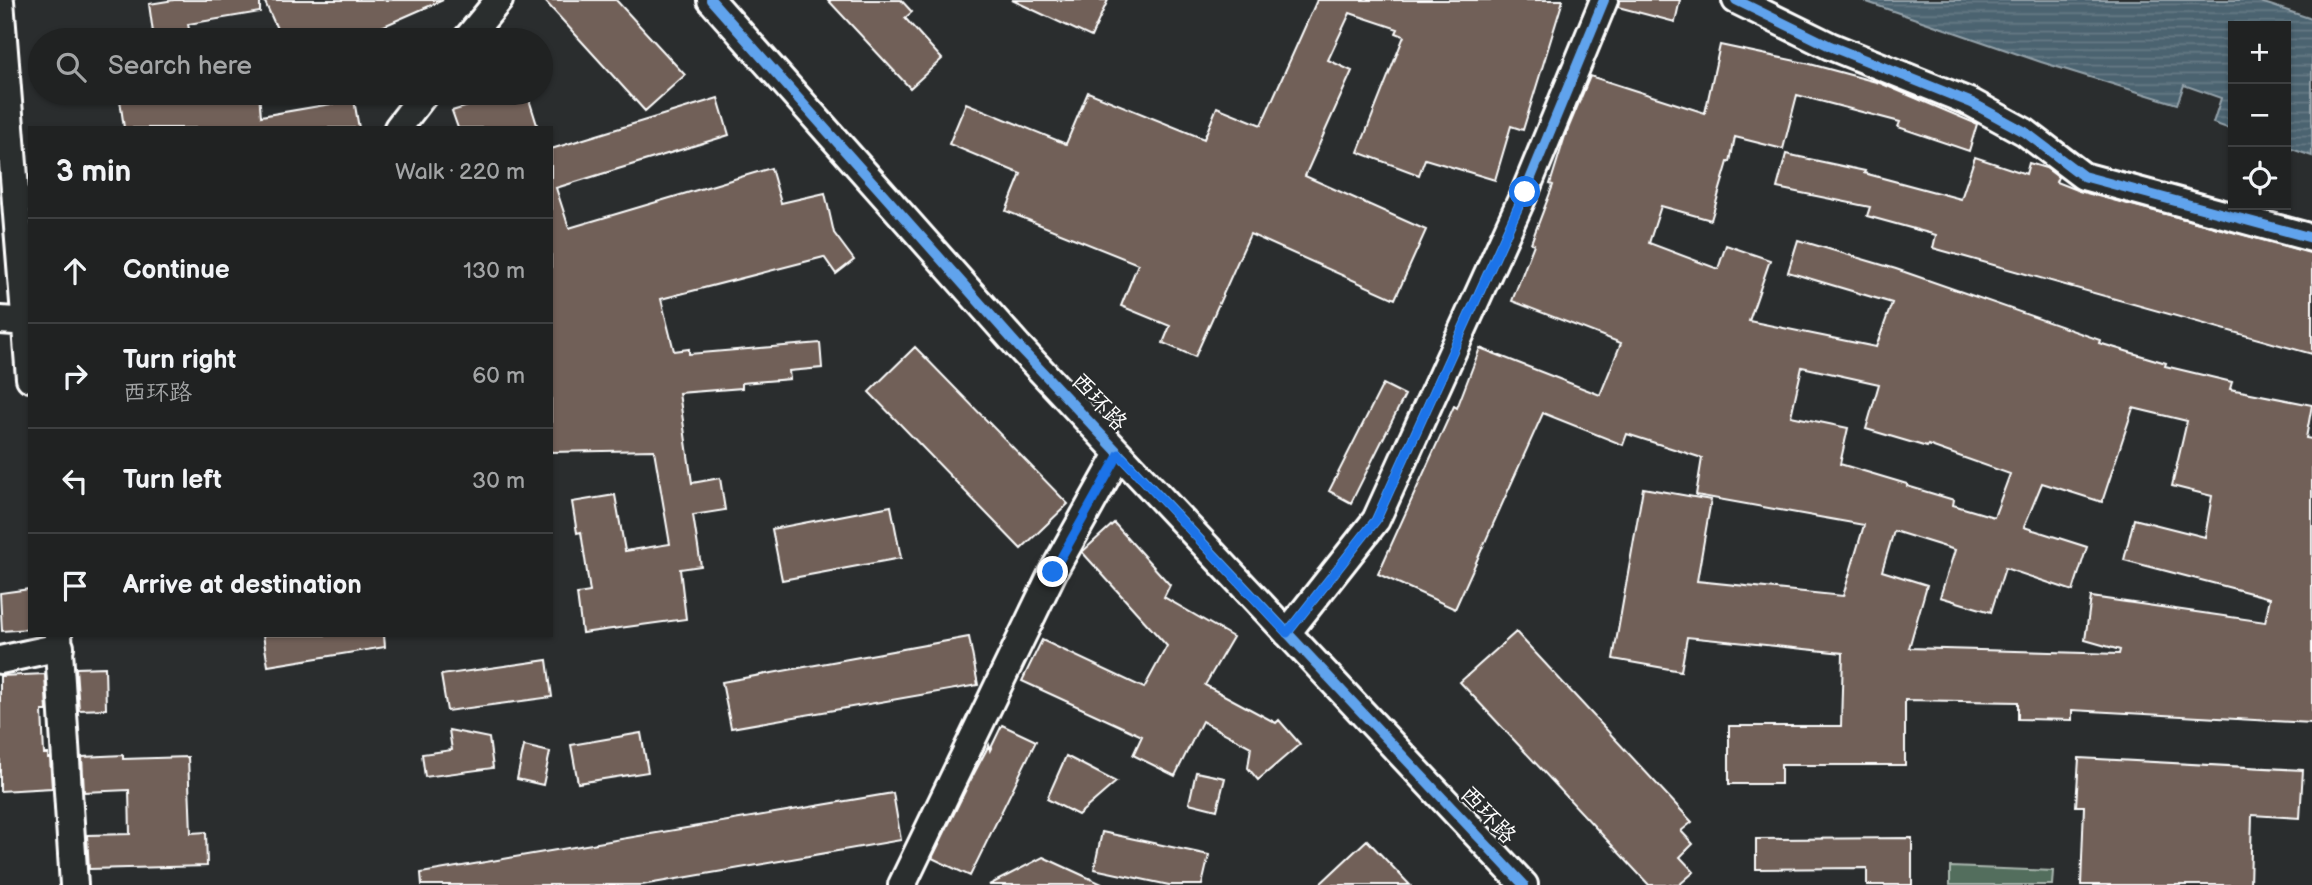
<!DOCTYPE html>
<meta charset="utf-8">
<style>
body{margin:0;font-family:"Balsamiq Sans","LXGW WenKai TC",sans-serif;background:#2d2f2f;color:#f1f3f6}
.controls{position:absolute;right:21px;top:21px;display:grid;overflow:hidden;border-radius:0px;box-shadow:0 2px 5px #0004}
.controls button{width:63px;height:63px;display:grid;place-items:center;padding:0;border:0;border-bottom:2px solid #3d3f40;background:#202222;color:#f1f3f6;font:35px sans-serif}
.stop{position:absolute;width:21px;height:21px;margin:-16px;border:5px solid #1a73e8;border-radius:50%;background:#fff}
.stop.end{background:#1a73e8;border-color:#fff;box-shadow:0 2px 7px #0008}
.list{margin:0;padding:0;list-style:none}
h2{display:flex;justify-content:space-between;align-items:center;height:91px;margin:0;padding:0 28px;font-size:30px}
h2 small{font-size:23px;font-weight:400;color:#a2a4a5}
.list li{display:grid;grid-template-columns:46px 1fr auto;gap:21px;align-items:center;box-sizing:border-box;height:105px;padding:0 28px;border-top:2px solid #3d3f40}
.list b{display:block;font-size:26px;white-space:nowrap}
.list p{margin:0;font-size:23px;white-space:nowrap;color:#a2a4a5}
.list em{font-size:23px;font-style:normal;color:#a2a4a5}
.icon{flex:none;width:38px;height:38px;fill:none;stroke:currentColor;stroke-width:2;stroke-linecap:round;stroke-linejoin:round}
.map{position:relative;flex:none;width:2312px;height:885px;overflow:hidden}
.search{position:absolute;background:#202222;box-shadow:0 2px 5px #0004;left:28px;top:28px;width:525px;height:77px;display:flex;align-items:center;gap:18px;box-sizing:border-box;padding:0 24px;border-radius:38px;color:#a2a4a5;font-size:26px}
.panel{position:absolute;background:#202222;box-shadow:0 2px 5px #0004;left:28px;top:126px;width:525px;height:511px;border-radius:0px}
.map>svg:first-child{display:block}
.pitch{fill:#536e5d;stroke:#a9b6ae;stroke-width:2}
.water{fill:url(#water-rules);stroke:#93a1a9;stroke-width:2}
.building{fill:#716158;stroke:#fff;stroke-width:2;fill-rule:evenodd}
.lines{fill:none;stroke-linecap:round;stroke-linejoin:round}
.minor-casing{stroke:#fff;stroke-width:32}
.minor{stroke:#2a2d2e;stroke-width:26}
.cycleway-casing{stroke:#2a2d2e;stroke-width:15}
.cycleway{stroke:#60a3ed;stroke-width:10}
.route{stroke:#1a73e8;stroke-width:9}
.labels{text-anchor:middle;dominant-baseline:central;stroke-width:5;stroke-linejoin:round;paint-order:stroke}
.street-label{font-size:23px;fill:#fff;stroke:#2a2d2e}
</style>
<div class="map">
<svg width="2312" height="885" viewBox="0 0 2312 885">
<defs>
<pattern id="water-rules" width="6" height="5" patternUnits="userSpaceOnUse" patternTransform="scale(1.75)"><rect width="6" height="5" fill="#4b6370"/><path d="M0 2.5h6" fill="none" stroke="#667a85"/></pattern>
</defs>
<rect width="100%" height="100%" fill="#2a2d2e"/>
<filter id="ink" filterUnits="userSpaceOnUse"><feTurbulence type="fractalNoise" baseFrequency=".0143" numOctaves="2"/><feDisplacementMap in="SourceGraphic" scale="14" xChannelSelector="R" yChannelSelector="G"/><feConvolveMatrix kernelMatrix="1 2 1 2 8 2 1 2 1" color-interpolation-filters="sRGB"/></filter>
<g filter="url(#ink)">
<path class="pitch" d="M1950,867L2053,871L2052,885H1950Z"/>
<path class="water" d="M1861,0H2255L2312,19V156L2286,147V26H2233V130L2213,123L2221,98L2184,85L2177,104L2041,62Z"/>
<path class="building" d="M174,0H260V12L188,24L191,40H154L149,4Z
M264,0H443L352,40H282Z
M544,0H616L685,75L645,111Z
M828,0H901L912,12L905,18L942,59L910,88Z
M1012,0H1108L1091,37Z
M1317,0H1563L1523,130L1511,126L1495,180L1425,159L1419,175L1358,152L1404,36L1396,33L1398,29L1350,13L1328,60L1352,71L1305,176L1426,230L1395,299L1250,234L1195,357L1163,343L1170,326L1121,306L1138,264L1006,211L1021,174L949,144L966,103L1066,144L1088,92L1204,139L1217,107L1261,125Z
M1619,0H1680L1675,22L1618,7Z
M1720,45L1810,64L1880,83L1977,124L1969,151L1898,127L1900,122L1797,95L1783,149L1735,137L1730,162H1728L1711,220L1661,206L1649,243L1718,269L1726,245L1770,260L1749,321L1876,347L1892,303L1788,272L1798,240L1896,269L2100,340L2099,343L2166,363L2165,366L2232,382L2230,389L2312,405L2306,438L2312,439V723L2072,710V720L2018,719V702L1905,700V765H1781V784H1729V726H1841L1843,653L1687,637L1681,671L1613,659L1643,488L1711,500L1697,581L1843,596L1864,525L1696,495L1702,458L1627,434L1623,445L1543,413L1455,609L1378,574L1454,406L1457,408L1480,348L1600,395L1621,343L1512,301L1534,244L1531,243L1553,185L1550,184L1565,136L1590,76L1705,113ZM1802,367L1879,384L1866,429L1927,447L1928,445L2010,474L1994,517L1953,505L1954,500L1907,486V484L1840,464L1848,428L1791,416ZM2133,408L2187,421L2172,486L2212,496L2205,537L2134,519L2124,560L2270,598L2265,622L2091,597L2085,640L2120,650L2119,654L1909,648L1927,585L1882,571L1894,531L1955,550L1940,597L1991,612L2005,568L2073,591L2087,547L2024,527L2042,483L2102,502Z
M119,93H259L261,116L354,100L359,128H124Z
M510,93H527L538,128H458L452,111Z
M718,98L729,135L556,188L569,228L771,168L781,203L825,193L834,233L854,260L836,274L824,257L661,299L674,351L689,349V354L820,343L822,368L789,371L790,379L742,383V388L679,393L692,483L720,478L725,510L693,515L701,566L680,569L686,619L582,633L577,594L590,592L581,532L577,533L572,502L615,495L625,551L670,544L654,450L551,452V149Z
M1786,154L1865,171L1864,173L1961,199L1975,157L2026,174L2029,163L2046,168L2058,177L2056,182L2079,191L2312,253V354L1933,248L1936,235L1867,216L1870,207L1777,188Z
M915,347L1068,504L1021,549L869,392Z
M1383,384L1405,395L1351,503L1329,491Z
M891,506L901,558L782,580L772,529Z
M1114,523L1170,585L1164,597L1233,637L1205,685L1276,723L1279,720L1300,744L1258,780L1248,768L1251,747L1202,721L1175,776L1133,755L1142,736L1022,681L1042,640L1144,688L1167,646L1082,552Z
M30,589V629L2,631L0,593Z
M1516,632L1692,822L1681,831L1693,844L1680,857L1694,872L1679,885H1649L1460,682Z
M263,635H384L385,647L268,666Z
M969,637L978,685L731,728L722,682Z
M547,660L552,697L447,711L441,675Z
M105,667L106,709L79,710L76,668Z
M45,674L47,711H42L44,754H48V758H50L52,788L0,791V676Z
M1002,725L1036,741L970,876L932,858L969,783L989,745L990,750Z
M449,730L489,738L493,768L425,777L422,754L452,750Z
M641,733L648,772L578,783L571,745Z
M524,746L550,752L543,785L517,779Z
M123,755V759L188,757L191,833L206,832L207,866L89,869L87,835L130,834L129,790L84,792L82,757Z
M1066,756L1116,782L1078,815L1047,799Z
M2079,758L2303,770L2300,818L2252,815L2250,885H2081L2084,806H2076Z
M1196,772L1225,778L1217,810L1189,803Z
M893,793L901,840L642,885H422L421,873Z
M1102,832L1209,855L1202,885H1169L1094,869Z
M1912,838V885H1867V868L1756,869V839Z
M1367,840L1410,885H1319Z
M1043,857L1104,885H989Z"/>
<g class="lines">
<g class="minor-casing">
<path id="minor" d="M711,0L1018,346L1524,885
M1736,0L1830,46L1972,103L2025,132L2083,176L2312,238
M0,1L30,378
M466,40L499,0
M398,128L425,93
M0,320L30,322
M1287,633L1376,520L1525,192L1604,0
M58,635L74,885
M0,660L60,647
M902,885L1053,572L1119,454"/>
</g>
<use href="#minor" class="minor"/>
<g class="cycleway-casing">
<path id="cycleway" d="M711,0L1018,346L1524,885
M1736,0L1830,46L1972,103L2025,132L2083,176L2312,238
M1287,633L1376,520L1525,192L1604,0"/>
</g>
<use href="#cycleway" class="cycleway"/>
</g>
</g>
<g class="lines" filter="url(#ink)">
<path class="route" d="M1053,572L1119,454L1287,633L1376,520L1525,192"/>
</g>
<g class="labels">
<g class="street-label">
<text transform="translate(1099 402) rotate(47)">西环路</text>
<text transform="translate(1488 815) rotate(47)">西环路</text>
</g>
</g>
</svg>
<div class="controls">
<button>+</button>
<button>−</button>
<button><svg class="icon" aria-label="locate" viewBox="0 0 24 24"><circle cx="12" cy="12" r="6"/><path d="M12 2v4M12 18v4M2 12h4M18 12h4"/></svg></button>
</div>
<div class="stop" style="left:1525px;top:192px"></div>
<div class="stop end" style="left:1053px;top:572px"></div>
<div class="search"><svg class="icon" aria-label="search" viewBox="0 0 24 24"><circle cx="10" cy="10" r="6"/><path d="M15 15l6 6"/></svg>Search here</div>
<section class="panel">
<h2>3 min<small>Walk · 220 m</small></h2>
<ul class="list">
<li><svg class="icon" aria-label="ahead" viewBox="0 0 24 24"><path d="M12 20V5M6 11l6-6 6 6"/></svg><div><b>Continue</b></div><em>130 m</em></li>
<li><svg class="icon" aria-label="right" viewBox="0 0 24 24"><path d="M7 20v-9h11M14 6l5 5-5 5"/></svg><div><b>Turn right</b><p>西环路</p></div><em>60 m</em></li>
<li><svg class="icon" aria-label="left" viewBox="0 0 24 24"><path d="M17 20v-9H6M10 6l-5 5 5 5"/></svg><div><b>Turn left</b></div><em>30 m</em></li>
<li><svg class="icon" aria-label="arrive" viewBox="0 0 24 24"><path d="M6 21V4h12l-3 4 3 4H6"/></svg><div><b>Arrive at destination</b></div></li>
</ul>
</section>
</div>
